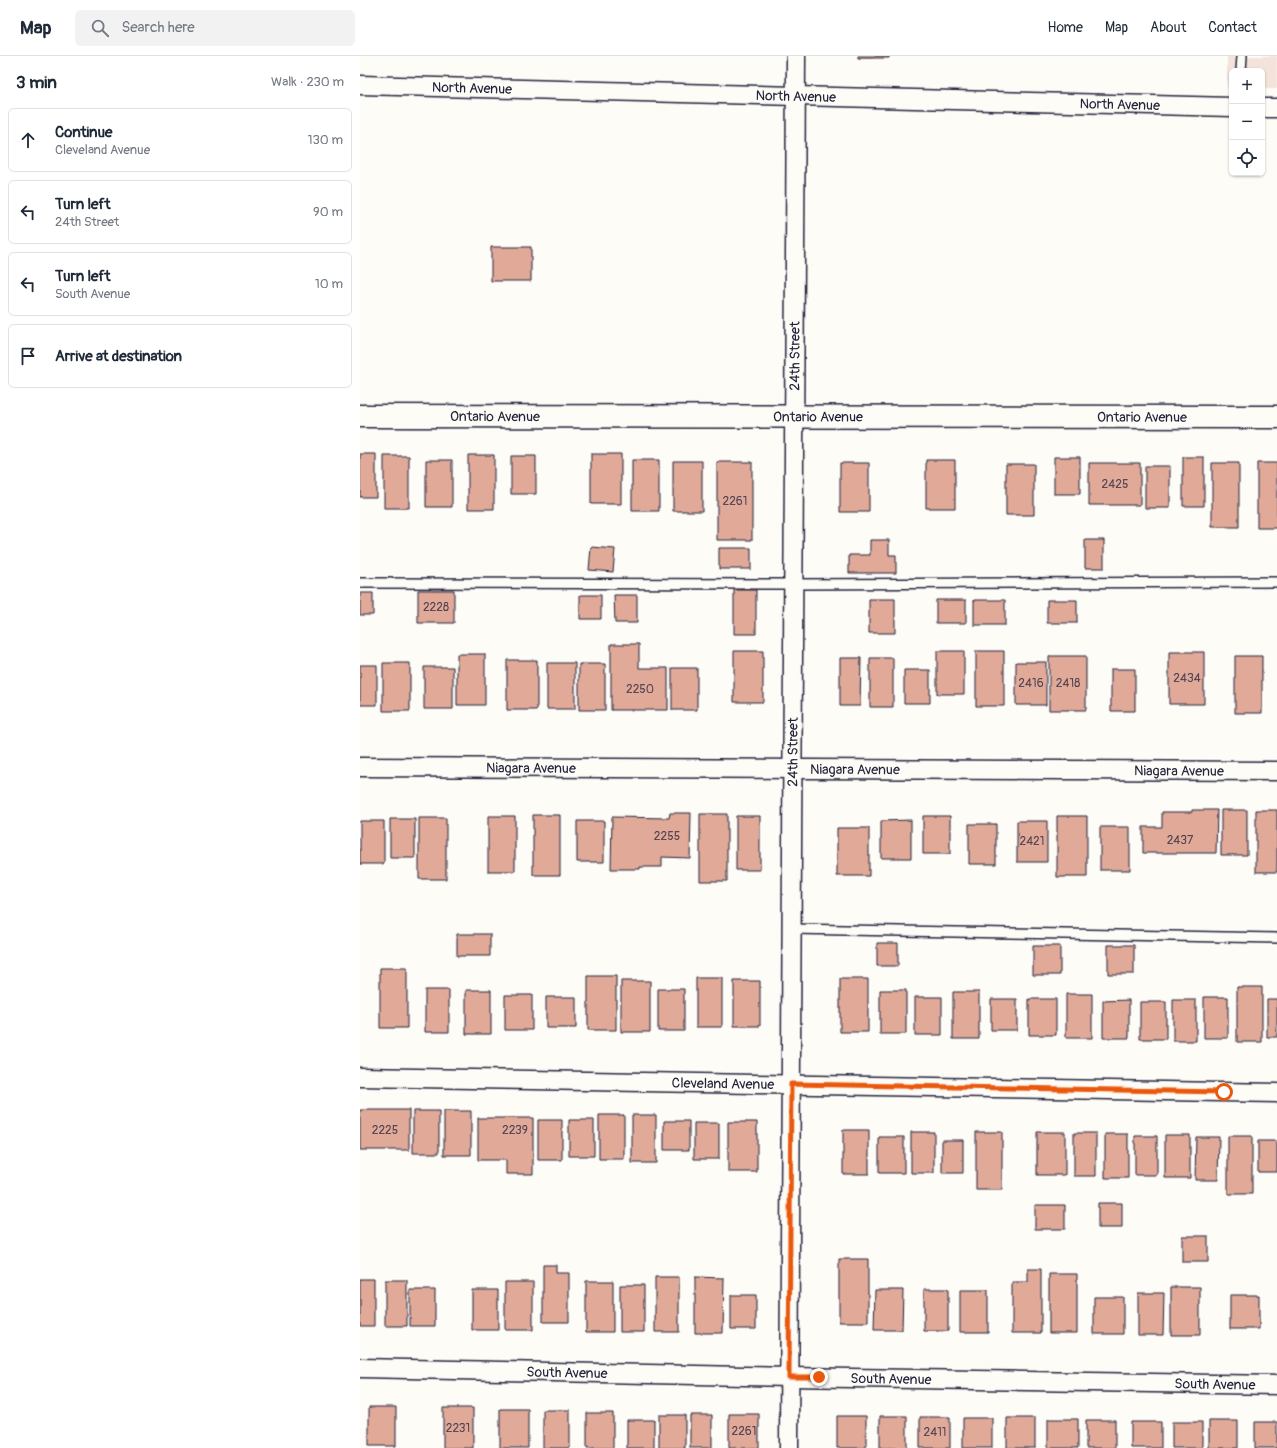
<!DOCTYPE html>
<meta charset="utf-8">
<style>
body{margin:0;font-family:Pangolin,sans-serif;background:#f2f2f3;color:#1f2937}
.controls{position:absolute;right:12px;top:12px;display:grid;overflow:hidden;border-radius:6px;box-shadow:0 1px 3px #0004}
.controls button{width:36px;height:36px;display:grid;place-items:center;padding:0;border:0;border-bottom:1px solid #e0e1e3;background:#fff;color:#1f2937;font:20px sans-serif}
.stop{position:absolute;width:12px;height:12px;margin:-9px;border:3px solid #ea580c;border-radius:50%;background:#fff}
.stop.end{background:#ea580c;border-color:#fff;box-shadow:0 1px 4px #0008}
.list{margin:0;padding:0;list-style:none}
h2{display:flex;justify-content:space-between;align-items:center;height:52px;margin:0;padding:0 16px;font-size:17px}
h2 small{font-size:13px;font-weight:400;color:#747a83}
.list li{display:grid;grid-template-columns:26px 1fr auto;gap:12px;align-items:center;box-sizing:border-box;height:64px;margin:0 8px 8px;padding:0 8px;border:1px solid #e0e1e3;border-radius:6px}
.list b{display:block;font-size:15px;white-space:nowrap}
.list p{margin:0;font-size:13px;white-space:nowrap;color:#747a83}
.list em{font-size:13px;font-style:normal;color:#747a83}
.icon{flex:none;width:22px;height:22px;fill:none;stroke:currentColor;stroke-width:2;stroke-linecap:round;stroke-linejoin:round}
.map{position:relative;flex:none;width:917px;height:1392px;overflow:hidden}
header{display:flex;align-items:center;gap:24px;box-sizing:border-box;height:56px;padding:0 20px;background:#fff;border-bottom:1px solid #e0e1e3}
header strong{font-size:19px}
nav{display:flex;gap:22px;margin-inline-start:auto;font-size:14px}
.search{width:280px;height:36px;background:#f2f2f3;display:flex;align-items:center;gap:10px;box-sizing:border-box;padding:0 14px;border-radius:6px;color:#747a83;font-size:15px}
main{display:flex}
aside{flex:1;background:#fff}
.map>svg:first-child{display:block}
.built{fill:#f4e3da}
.building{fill:#e0a998;stroke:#22223b}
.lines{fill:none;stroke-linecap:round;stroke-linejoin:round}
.lane-casing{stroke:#22223b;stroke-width:12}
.street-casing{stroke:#22223b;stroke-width:21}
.secondary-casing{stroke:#22223b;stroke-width:25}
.lane{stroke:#fdfcf7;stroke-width:9}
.street{stroke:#fdfcf7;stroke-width:18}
.secondary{stroke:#fdfcf7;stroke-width:22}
.route{stroke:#ea580c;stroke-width:5}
.labels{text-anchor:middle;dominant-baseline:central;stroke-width:3;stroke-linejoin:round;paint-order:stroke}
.number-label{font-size:12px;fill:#524452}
.street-label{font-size:14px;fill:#22223b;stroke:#fdfcf7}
</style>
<header>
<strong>Map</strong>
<div class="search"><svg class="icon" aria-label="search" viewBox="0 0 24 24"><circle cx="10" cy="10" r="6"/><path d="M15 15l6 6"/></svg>Search here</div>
<nav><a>Home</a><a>Map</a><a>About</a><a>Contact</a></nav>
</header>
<main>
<aside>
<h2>3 min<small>Walk · 230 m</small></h2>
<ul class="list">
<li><svg class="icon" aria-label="ahead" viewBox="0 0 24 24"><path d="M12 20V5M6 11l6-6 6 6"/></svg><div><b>Continue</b><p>Cleveland Avenue</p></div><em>130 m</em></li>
<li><svg class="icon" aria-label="left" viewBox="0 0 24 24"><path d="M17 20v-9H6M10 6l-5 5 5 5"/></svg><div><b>Turn left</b><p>24th Street</p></div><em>90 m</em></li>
<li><svg class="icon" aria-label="left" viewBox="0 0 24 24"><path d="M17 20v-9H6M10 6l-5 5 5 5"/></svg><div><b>Turn left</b><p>South Avenue</p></div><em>10 m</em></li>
<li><svg class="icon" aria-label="arrive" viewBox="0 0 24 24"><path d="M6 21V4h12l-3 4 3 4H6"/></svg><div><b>Arrive at destination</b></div></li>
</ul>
</aside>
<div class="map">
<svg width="917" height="1392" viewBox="0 0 917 1392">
<rect width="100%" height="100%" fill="#fdfcf7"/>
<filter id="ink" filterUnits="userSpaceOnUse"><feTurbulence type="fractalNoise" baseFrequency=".025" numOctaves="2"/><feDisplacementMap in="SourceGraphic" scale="8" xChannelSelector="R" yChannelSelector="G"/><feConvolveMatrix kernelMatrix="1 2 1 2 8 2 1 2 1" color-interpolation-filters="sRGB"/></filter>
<g filter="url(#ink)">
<path class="built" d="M867,0H917V33H902V15H872V32H867Z"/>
<path class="building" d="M498,0H529V2H498Z
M131,191H171V225H131Z
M0,398H16V441H0Z
M231,398H261V448H231Z
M108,399H134V453H108Z
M24,400H49V452H24Z
M151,400H176V438H151Z
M694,401H720V438H694Z
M823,401H844V450H823Z
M66,404H92V451H66Z
M272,404H299V455H272Z
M566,404H595V452H566Z
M313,405H342V455H313Z
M357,406H392V484H357Z
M480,407H509V456H480Z
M729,407H780V449H729Z
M852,407H879V471H852Z
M897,407H917V472H897Z
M646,408H674V459H646Z
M785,410H810V452H785Z
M510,484H529V499H536V517H489V499H510Z
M725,484H744V512H725Z
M231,491L255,493L253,516L229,514Z
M359,492H391V513H359Z
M58,534H94V567H58Z
M374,534H396V578H374Z
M0,537H13V559H0Z
M220,539H241V563H220Z
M254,539H277V567H255Z
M509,543H535V577H509Z
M576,544H606V567H576Z
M614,544H645V569H614Z
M687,544H717V567H687Z
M251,588H279V612H308V654H251Z
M374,595H403V646H374Z
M577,595H604V638H577Z
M616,595H644V650H616Z
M809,596H844V648H809Z
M97,598H125V649H97Z
M689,600H726V654H689Z
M875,600H902V657H875Z
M480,602H501L500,650H480Z
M510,602H533V651H510Z
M147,604H177V654H147Z
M656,606H686V649H656Z
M23,607H50V655H23Z
M187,607H215V653H187Z
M219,608H245V654H219Z
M0,609H17V649H0Z
M64,611H93V653H64Z
M312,612H337V654H312Z
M751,613H775V655H751Z
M544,614H570V647H544Z
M832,754H857L856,797H783V771H802V756H832Z
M861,754H887V799H861Z
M896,754H917V816H896Z
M310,757H331L330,802L302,801V811H280V813H251L252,761L309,762Z
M340,758H367V825H340Z
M173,759H200V819H173Z
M128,760H155V815H128Z
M376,760H400V814H376Z
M563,760H590V798H563Z
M697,760H727V821H697Z
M59,762H86V823H59Z
M30,763H55V802H30Z
M551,764V802H521V765Z
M0,765H24V808H0Z
M217,765H244V806H217Z
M657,765H687V806H657Z
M609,768H636V808H609Z
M740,771H770V814H740Z
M477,772H509V820H477Z
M97,878H130V900H97Z
M517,887H538V910H517Z
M748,889H774V918H748Z
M673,890H700V919H673Z
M20,912H47V972H20Z
M228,920H256V974H228Z
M336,922H362V971H336Z
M480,923H508V976H480Z
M261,925H290V976H261Z
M374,925H400V970H374Z
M877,931H902V986H877Z
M298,933H324V975H298Z
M65,934H89V976H65Z
M106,934H131V978H106Z
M520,934H546V978H520Z
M593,936H619V983H593Z
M706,938H732V982H706Z
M145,939H172V974H145Z
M186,941H216V972H186Z
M555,941H582V979H555Z
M844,941H868V982H844Z
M631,943H657V974H631Z
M669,943H696V979H669Z
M907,943H917V981H907Z
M769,944V982H743V945Z
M813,944H836V985H813Z
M780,946H806V983H780Z
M0,1054H49V1094H0Z
M53,1055H79V1097H53Z
M84,1055H111V1099H84Z
M239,1059H264V1103H239Z
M272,1059H296V1107H272Z
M118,1062H173V1118H146V1104H118Z
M178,1064H202V1104H178Z
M209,1064H234V1100H209Z
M304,1065H329V1094H304Z
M368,1066H397V1116H368Z
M334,1067H359V1103H334Z
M483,1074H509V1118H483Z
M551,1076H574V1117H551Z
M616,1076H642V1134H616Z
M677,1076H705V1119H677Z
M714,1077H736V1120H714Z
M745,1078H768V1122H745Z
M805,1079H830V1122H805Z
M775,1080H797V1119H775Z
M868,1080H892V1138H868Z
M519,1081H544V1117H519Z
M836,1081H859L858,1124H835Z
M582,1084H603V1117H582Z
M898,1085H917V1116H898Z
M738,1147H762V1172H738Z
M675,1149H705V1173H675Z
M822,1180H848V1206H822Z
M479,1203H508V1266H479Z
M183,1209H196V1217H209V1266H183Z
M668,1213H681V1277H652V1226H668Z
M689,1218H717V1277H689Z
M295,1221H319V1276H295Z
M335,1221L364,1222L363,1277H335Z
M0,1223H14V1270H0Z
M25,1224H47V1270H25Z
M226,1225H253V1276H226Z
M145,1226H173V1274H145Z
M260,1229H284V1276H260Z
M811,1231H840V1279H811Z
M564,1233H588V1275H564Z
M50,1234H75V1270H50Z
M112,1234H138V1274H112Z
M515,1234H543L542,1274H514Z
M600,1234H628V1276H600Z
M778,1237H804L803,1279H778Z
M371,1239H396V1273H371Z
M870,1239H899V1273H870Z
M734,1241H763V1278H734Z
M9,1351H36V1390H9Z
M83,1352H113V1392H83Z
M140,1353H168V1392H140Z
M183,1354H210V1392H183Z
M227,1357H253V1392H227Z
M369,1358H399V1392H369Z
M299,1359H325V1392H299Z
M330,1359H352V1392H330Z
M477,1360H506V1392H477Z
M520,1360H547V1392H520Z
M560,1361H590V1392H560Z
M603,1362H632V1392H603Z
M647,1362H675V1392H647Z
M688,1363H718V1392H688Z
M267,1364H294V1392H267Z
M726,1364H755V1392H726Z
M849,1365H878V1392H849Z
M771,1366H801V1392H771Z
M812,1366H842V1392H812Z
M895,1366H917V1392H895Z"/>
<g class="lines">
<g class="lane-casing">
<path id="lane" d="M881,15L882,0
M0,527L433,528L917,526
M431,873L917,882"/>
</g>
<g class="street-casing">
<g id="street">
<path id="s1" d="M0,29L872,51"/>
<path d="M902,52H917"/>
<path id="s2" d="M0,711L917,715"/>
<path id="s3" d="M0,1021L917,1037"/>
<path id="s4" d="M0,1312L429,1321L917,1329"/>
<path id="s5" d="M429,1392L436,0"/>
</g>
</g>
<g class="secondary-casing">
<g id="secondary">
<path id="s6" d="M0,360L917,361"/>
</g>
</g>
<use href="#lane" class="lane"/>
<use href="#street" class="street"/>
<use href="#secondary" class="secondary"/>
</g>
</g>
<g class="lines" filter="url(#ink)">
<path class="route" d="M459,1321H429L431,1028L864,1036"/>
</g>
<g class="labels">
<g class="number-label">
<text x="755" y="428">2425</text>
<text x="375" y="445">2261</text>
<text x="76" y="551">2228</text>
<text x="827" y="622">2434</text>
<text x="671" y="627">2416</text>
<text x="708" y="627">2418</text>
<text x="280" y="633">2250</text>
<text x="307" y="780">2255</text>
<text x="820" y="784">2437</text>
<text x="672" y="785">2421</text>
<text x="25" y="1074">2225</text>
<text x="155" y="1074">2239</text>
<text x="98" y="1372">2231</text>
<text x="384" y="1375">2261</text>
<text x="575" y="1376">2411</text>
</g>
<g class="street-label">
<text stroke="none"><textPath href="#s1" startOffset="112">North Avenue</textPath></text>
<text stroke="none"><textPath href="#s1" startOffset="436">North Avenue</textPath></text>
<text stroke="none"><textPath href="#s1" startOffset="760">North Avenue</textPath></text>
<text stroke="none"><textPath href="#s5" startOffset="1092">24th Street</textPath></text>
<text stroke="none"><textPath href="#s6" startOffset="135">Ontario Avenue</textPath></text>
<text stroke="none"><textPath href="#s6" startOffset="458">Ontario Avenue</textPath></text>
<text stroke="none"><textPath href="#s6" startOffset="782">Ontario Avenue</textPath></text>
<text stroke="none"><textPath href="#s5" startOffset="696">24th Street</textPath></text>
<text stroke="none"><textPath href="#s2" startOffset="171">Niagara Avenue</textPath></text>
<text stroke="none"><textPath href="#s2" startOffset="495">Niagara Avenue</textPath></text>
<text stroke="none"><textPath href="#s2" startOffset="819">Niagara Avenue</textPath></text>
<text stroke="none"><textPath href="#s3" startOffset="363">Cleveland Avenue</textPath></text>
<text stroke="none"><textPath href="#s4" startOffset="207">South Avenue</textPath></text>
<text stroke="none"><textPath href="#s4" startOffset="531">South Avenue</textPath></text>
<text stroke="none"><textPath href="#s4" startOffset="855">South Avenue</textPath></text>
</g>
</g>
</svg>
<div class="controls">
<button>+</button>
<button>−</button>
<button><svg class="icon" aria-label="locate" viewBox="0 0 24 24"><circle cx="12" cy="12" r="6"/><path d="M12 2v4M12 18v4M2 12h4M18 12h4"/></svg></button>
</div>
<div class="stop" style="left:864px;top:1036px"></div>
<div class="stop end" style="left:459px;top:1321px"></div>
</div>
</main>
